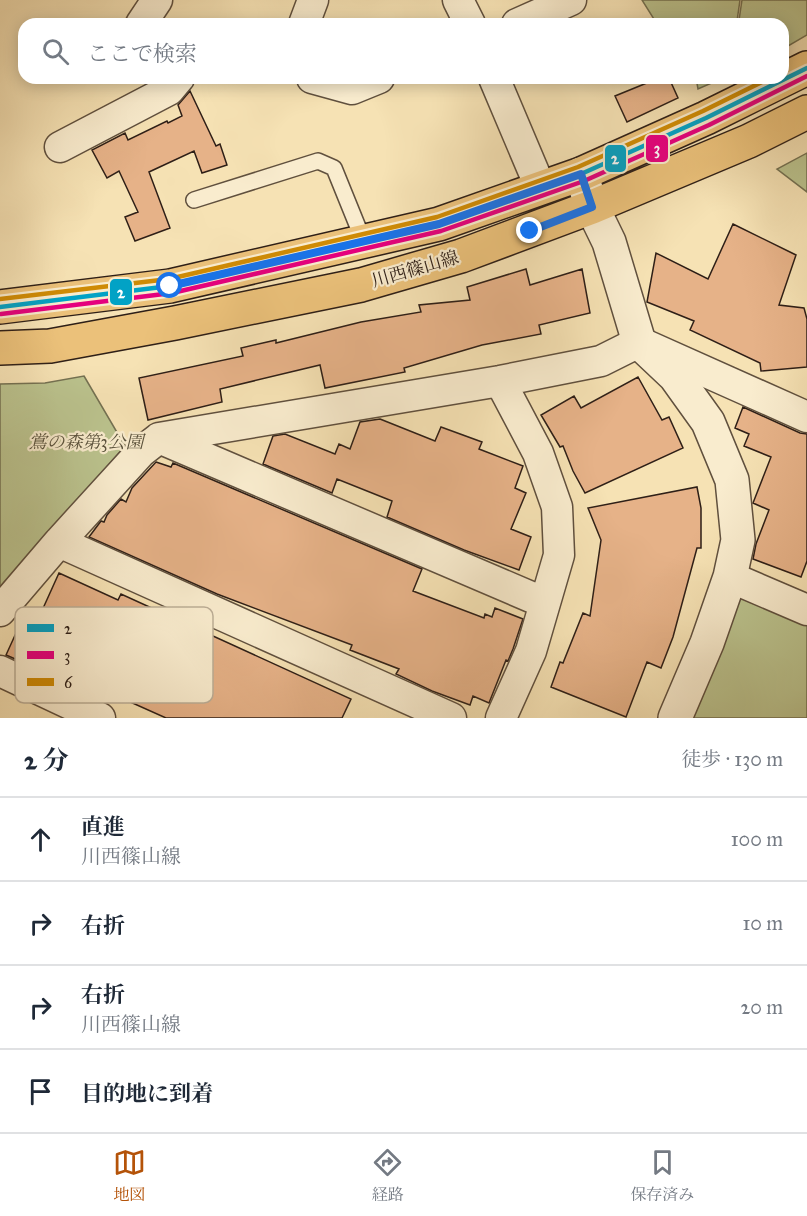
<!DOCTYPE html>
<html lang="ja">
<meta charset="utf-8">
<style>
body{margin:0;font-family:"IM FELL Great Primer","Noto Serif JP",serif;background:#f6f6f7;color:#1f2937}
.stop{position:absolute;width:18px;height:18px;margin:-14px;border:4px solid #1a73e8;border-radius:50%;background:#fff}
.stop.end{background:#1a73e8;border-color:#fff;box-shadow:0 2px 6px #0008}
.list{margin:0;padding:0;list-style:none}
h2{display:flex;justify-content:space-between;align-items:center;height:78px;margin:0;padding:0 24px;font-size:26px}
h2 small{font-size:20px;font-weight:400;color:#747a83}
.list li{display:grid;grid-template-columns:39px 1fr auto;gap:18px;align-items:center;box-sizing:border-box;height:84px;padding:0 24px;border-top:2px solid #e0e1e3}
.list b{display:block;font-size:22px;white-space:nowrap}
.list p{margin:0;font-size:20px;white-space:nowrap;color:#747a83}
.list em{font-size:20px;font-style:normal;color:#747a83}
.icon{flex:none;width:33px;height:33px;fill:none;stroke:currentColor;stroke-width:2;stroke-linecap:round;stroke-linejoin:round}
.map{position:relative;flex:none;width:807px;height:718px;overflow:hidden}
.search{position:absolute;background:#fff;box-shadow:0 3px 15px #0003;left:18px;right:18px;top:18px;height:66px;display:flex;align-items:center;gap:15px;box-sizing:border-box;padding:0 21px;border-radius:18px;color:#747a83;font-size:22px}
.sheet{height:414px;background:#fff}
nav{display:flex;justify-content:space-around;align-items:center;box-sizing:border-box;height:84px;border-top:2px solid #e0e1e3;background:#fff;font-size:16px;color:#747a83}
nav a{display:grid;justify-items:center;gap:3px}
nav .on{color:#b45309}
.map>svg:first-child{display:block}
.green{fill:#bbc38e;stroke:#747152;stroke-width:1.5}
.building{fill:#e6b288;stroke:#2e1f17;stroke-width:1.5}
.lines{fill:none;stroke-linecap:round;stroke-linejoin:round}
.service-casing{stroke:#60503e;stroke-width:18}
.minor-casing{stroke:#60503e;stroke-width:33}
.tertiary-casing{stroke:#60503e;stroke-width:36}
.primary-casing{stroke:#2e1f17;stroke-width:36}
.service{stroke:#f9ecce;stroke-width:15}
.minor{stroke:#f9ecce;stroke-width:30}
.tertiary{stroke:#f9ecce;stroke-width:33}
.primary{stroke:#ebc17a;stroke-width:33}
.bus-1-casing{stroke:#f9ecce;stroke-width:9}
.bus-2-casing{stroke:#f9ecce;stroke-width:9}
.bus-3-casing{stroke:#f9ecce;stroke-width:9}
.bus-1{stroke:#02a2c5;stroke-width:4.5}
.bus-2{stroke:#e5007d;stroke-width:4.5}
.bus-3{stroke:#cf8b05;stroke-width:4.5}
.route{stroke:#1a73e8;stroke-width:8}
.labels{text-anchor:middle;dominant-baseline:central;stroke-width:4.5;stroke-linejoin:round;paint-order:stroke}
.street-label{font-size:18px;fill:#2e1f17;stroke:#f9ecce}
.park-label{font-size:18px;font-style:italic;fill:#58503b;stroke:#f9ecce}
.key{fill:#f9ecce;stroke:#bcae97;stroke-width:1.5}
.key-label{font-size:16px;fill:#2e1f17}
.line-badge{stroke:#f9ecce;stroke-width:2}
.badge-label{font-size:16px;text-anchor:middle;font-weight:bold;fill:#fff}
</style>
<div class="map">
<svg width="807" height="718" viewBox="0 0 807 718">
<rect width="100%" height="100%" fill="#f6e2b4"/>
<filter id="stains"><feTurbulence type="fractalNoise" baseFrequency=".00333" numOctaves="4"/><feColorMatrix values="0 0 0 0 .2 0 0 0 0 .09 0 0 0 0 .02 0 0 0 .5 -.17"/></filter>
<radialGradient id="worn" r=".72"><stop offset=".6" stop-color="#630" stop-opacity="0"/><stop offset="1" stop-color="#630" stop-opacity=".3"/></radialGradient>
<path class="green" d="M642,0H740L737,21L730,24H657Z
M742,0H807V35L783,49V24H733L739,20Z
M696,78H723L698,89Z
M807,153V192L777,169Z
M84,376L125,446L0,590V384L45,383Z
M730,577L807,610V718H673Z"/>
<path class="building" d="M659,78H669L678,98L627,122L615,96Z
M190,91L216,146L220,144L227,165L202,173L194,151L149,172L170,228L135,241L125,217L138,212L119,171L107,178L92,150L125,133L128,140L167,121L168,123L182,116L178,105Z
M733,224L796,255L779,305L804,308L807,319V367L761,371L760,363L690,330L694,321L647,302L656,253L708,279Z
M526,269L530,285L582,269L590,313L539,325L541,334L482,345L404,368L405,372L325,388L320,365L220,389L222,402L148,420L139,378L243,356L241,348L276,340V343L361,322L421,312L419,305L470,300L467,287Z
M638,377L662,420L669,417L683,448L585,493L573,471L563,446L560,447L541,415L574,396L581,408Z
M743,407L800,433L807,434V561L801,577L753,559L756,544L769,510L753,503L771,457L744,446L749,434L735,428Z
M380,419L435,441L441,427L482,442L479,449L523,466L515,488L526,493L511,529L531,537L519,570L464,550L387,517L392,501L337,479L332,493L263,464L273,436L285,434L335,454L339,444L350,449L360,422Z
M156,462L171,467L173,463L422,569L413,591L484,618L485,614L492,617L495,608L523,619L513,649L508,661L506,660L489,703L473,696L470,705L432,691L396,674L399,669L350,650L352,645L217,594L89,537L101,521L104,522L107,515L121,499L126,502L132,488Z
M697,487L701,508V548H697L673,637L661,668L647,662L626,717L551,687L560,662L563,663L583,613L590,616L601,540L588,508Z
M59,573L118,600L121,594L351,699L342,718H166L90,684L87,690L6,655L27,609L40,615Z"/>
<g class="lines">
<g class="service-casing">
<path id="service" d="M194,200L318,161L334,168L364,242"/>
</g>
<g class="minor-casing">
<path id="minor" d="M458,0L470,24
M141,24L157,0
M304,24L313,0
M517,24L571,0
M312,78L352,89L379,78
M494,78L541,189
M60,147L169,90L179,78
M500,381L538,453L557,507L559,555L531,651L501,718
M159,438L545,603
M59,542L451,718
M730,577L807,610
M0,611L59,542L141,452L159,438L500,381L601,361L639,342L807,417
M0,671L100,718"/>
</g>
<g class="tertiary-casing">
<path id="tertiary" d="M581,174L592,207L609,242L639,342L675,376L708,422L732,480L738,540L730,577L707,643L675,718"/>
</g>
<g class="primary-casing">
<path id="primary" d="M0,307L170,286L439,224L581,174L706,118L807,68
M0,348L50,346L175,323L361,285L461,256L592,207L749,141L807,112"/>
</g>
<use href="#service" class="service"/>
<use href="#minor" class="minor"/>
<use href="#tertiary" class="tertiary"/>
<use href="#primary" class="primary"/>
<g class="bus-1-casing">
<path id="bus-1" d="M0,307L170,286L439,224L581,174L706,118L807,68"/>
</g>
<g class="bus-2-casing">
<path id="bus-2" d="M1,314L172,293L441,231L584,181L709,125L807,76"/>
</g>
<g class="bus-3-casing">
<path id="bus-3" d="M0,299L169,279L437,217L578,167L703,111L770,78"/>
</g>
<use href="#bus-1" class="bus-1"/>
<use href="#bus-2" class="bus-2"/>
<use href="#bus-3" class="bus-3"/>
</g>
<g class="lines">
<path class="route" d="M170,286L439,224L581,174L592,207L530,231"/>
</g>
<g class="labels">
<g class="street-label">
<text transform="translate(415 269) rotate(-16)">川西篠山線</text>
</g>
<g class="park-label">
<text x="86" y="442">鴬の森第3公園</text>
</g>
</g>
<rect x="15" y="607" width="198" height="96" rx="9" class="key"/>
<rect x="27" y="624" width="27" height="8" fill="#02a2c5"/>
<rect x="27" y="651" width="27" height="8" fill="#e5007d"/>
<rect x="27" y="678" width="27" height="8" fill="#cf8b05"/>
<g class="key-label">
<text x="64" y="634">2</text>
<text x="64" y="661">3</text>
<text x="64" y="688">6</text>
</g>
<g class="line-badge">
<rect x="645" y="134" width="24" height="29" rx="6" fill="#e5007d"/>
<rect x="604" y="144" width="23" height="29" rx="6" fill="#02a2c5"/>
<rect x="109" y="278" width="24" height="28" rx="6" fill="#02a2c5"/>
</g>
<g class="badge-label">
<text x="657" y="154">3</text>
<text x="615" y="164">2</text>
<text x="121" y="298">2</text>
</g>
<rect width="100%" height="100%" filter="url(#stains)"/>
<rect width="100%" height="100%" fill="url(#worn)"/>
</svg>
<div class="stop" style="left:170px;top:286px"></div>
<div class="stop end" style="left:530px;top:231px"></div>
<div class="search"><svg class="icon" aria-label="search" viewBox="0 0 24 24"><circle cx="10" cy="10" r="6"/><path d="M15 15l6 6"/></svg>ここで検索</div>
</div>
<section class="sheet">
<h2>2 分<small>徒歩 · 130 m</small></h2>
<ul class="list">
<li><svg class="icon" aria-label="ahead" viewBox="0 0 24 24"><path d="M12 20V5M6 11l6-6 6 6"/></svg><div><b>直進</b><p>川西篠山線</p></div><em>100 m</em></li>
<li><svg class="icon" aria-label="right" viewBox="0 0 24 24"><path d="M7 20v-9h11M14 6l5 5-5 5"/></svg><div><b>右折</b></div><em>10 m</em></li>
<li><svg class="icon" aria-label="right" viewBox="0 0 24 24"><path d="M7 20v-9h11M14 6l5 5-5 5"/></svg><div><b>右折</b><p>川西篠山線</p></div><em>20 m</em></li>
<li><svg class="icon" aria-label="arrive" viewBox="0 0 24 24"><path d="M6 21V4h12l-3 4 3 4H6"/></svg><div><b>目的地に到着</b></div></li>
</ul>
</section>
<nav>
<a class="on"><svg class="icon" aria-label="map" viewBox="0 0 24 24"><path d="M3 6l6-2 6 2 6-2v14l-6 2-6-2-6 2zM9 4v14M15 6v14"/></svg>地図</a>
<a><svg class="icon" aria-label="directions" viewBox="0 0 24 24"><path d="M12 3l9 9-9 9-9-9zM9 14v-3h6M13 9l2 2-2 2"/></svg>経路</a>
<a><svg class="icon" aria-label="saved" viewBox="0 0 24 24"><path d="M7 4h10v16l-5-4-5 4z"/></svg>保存済み</a>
</nav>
